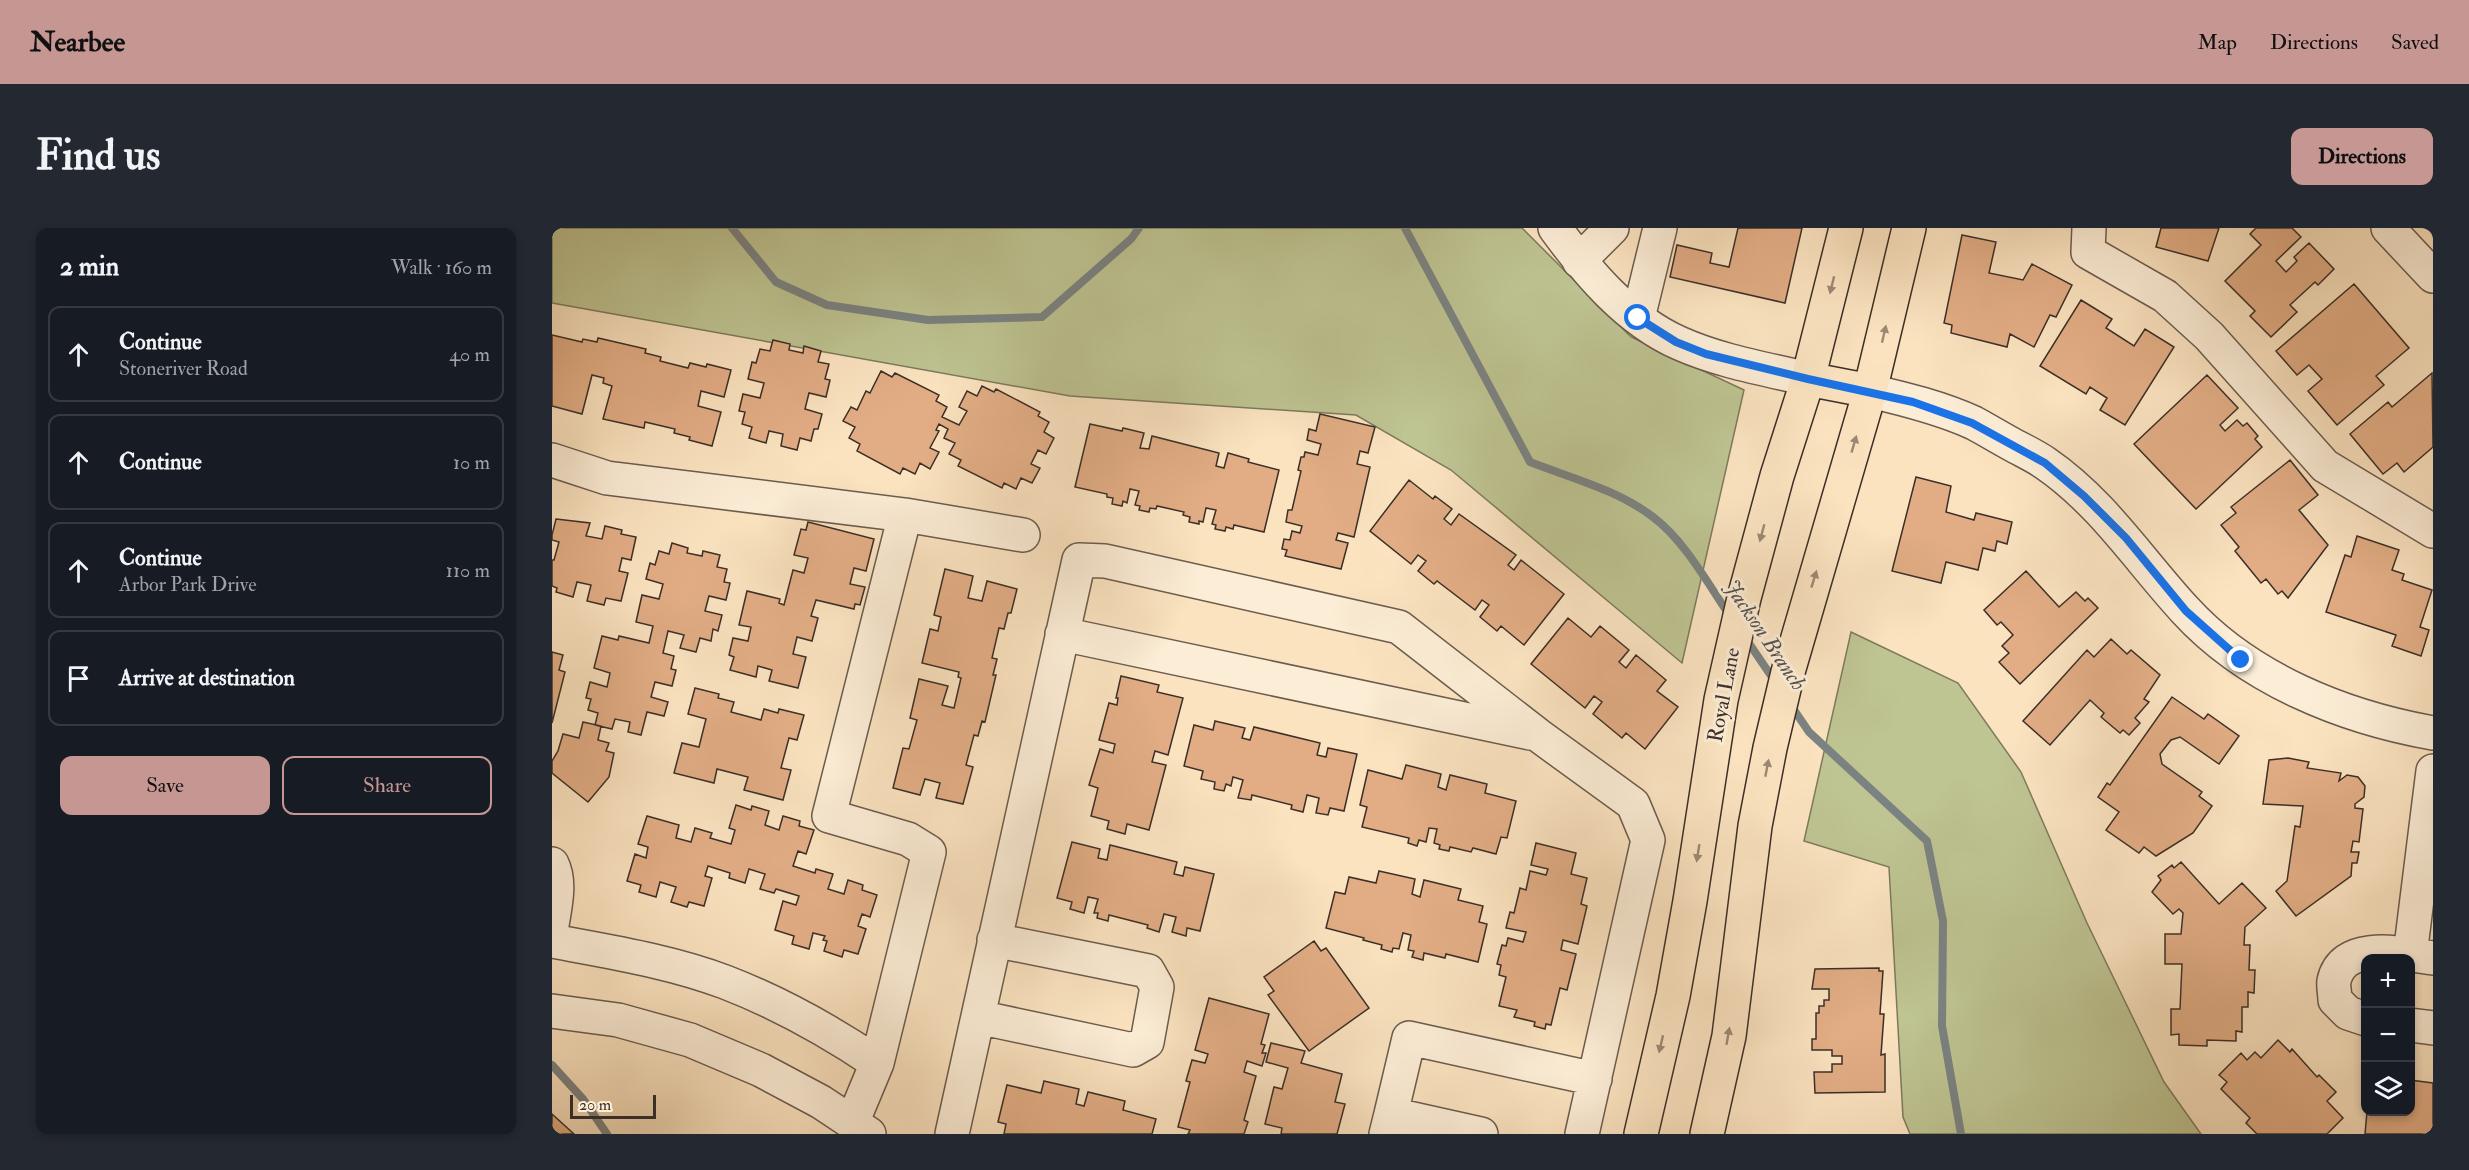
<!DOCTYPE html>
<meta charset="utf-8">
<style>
body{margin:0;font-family:"IM FELL Double Pica",serif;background:#242831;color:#f1f3f6}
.controls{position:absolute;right:18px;bottom:18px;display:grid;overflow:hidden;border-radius:12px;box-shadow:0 3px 9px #0003}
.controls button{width:54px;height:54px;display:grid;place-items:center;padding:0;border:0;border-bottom:2px solid #363941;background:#171b24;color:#f1f3f6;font:30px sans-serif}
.scale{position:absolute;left:18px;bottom:15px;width:86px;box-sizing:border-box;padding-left:6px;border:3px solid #3c2f28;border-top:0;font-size:16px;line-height:21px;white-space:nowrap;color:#3c2f28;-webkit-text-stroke:4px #fcedd6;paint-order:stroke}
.stop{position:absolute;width:18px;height:18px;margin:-14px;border:4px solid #1a73e8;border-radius:50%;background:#fff}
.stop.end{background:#1a73e8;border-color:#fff;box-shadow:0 2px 6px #0008}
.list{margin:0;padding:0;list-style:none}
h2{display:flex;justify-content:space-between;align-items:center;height:78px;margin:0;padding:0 24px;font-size:26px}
h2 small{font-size:20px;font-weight:400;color:#9ea1a6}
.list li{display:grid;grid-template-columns:39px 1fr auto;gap:18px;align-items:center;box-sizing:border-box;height:96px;margin:0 12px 12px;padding:0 12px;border:2px solid #363941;border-radius:12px}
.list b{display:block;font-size:22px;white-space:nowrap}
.list p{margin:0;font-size:20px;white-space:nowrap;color:#9ea1a6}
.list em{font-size:20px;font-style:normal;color:#9ea1a6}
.actions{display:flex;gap:12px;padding:18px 24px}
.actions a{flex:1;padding:14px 0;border:2px solid #c59692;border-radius:12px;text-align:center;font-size:21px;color:#c59692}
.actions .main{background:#c59692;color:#111}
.icon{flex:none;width:33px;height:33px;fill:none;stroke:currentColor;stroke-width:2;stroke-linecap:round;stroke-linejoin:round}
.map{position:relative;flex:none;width:1881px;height:906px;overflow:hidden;border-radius:12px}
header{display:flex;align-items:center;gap:36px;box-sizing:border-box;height:84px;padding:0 30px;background:#c59692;color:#111}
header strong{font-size:28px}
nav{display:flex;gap:33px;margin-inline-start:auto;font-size:21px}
.intro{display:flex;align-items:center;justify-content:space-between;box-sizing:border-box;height:144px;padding:0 36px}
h1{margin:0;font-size:42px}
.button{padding:15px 27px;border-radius:12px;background:#c59692;color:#111;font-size:21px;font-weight:700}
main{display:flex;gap:36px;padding:0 36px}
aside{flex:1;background:#171b24;border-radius:12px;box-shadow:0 3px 9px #0003}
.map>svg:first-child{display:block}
.green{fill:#bec492;stroke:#7d7a5d;stroke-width:1.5}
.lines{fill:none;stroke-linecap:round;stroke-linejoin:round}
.stream{stroke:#7b8382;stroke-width:8}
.building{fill:#e2ad85;stroke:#3c2f28;stroke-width:1.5}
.minor-casing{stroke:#6c5c4e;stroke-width:36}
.major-casing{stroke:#3c2f28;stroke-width:36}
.minor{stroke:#fcedd6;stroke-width:33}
.major{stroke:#fbe3c0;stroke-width:33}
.oneway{fill:#9c8974}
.route{stroke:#1a73e8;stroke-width:8}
.labels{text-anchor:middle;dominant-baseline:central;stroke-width:6;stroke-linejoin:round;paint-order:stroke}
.street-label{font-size:21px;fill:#3c2f28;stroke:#fcedd6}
.water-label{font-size:22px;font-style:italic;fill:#56524e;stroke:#fcedd6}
</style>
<header>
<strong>Nearbee</strong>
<nav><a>Map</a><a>Directions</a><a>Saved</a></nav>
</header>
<div class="intro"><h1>Find us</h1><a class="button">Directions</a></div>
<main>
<aside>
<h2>2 min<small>Walk · 160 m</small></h2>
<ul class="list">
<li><svg class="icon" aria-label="ahead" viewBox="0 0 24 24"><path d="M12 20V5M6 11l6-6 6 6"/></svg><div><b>Continue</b><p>Stoneriver Road</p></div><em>40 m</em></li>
<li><svg class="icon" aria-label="ahead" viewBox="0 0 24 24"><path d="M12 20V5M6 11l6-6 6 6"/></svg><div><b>Continue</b></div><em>10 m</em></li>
<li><svg class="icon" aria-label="ahead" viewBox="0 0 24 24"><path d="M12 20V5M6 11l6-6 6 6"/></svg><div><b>Continue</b><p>Arbor Park Drive</p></div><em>110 m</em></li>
<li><svg class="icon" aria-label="arrive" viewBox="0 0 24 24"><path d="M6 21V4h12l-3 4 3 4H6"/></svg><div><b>Arrive at destination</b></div></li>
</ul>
<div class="actions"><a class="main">Save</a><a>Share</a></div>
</aside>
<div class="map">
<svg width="1881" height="906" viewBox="0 0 1881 906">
<rect width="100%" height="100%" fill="#fbe3c0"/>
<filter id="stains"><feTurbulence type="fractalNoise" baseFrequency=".00333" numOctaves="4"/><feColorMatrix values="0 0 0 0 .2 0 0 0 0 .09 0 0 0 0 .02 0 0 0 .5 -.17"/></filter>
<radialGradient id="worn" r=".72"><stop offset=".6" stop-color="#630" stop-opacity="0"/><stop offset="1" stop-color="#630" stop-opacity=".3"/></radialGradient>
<path class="green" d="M0,0H970L1079,109L1192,162L1130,435L899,242L804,187L518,168L0,75Z
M1299,404L1406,455L1469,544L1535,695L1612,854L1649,906H1358L1351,889L1337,639L1252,613Z"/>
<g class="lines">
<path class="stream" d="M180,0L224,54L275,77L376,92L490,89L579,11L587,0
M853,0L978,234C1019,250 1066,262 1101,289C1133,313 1156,356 1178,388
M1192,408L1224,455
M1238,476L1257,504L1375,613L1391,693L1390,798L1409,906
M0,837L31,871L55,906"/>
</g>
<path class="building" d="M1186,0H1250L1233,75L1118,49L1125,17L1160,25L1158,35L1177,39Z
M1609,0H1667L1656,33L1604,19Z
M1704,0H1740L1749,9L1724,33L1734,44L1745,33L1742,29L1757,15L1782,41L1766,57L1763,54L1738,77L1745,84L1719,109L1698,88L1703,83L1673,53L1709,17L1698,6Z
M1410,7L1444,14L1437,45L1471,52L1480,36L1520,57L1504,89L1498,87L1482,119L1458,106L1455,119L1399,105L1400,97L1392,95Z
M1802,56L1857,120L1824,148L1832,157L1785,197L1756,163L1770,151L1757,137L1745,147L1724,123Z
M1529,72L1560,91L1554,100L1582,118L1593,101L1622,119L1573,197L1548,182L1555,170L1538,159L1534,166L1488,138Z
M0,107L30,114L31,111L45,114L46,110L94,121L93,125L109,129L108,133L136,140L138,135L154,139L155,136L179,142L172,169L149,163L146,178L169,184L160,218L137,212L138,209L122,205L123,201L93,194L92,200L51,191L60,158L51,155L52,150L40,147L30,186L0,178Z
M221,112L238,116L237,122L251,125L252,118L269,123L266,134L277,136L273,151L278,152L274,169L257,165L253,181L270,186L266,201H262L259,213L248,210L245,222L229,218L231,206L217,203L214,215L197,210L200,199L190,196L193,184L187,183L191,166L208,170L212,155L196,151L200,134L204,135L208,121L218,123Z
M329,143L340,149L343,145L387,167L384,173L395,179L390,189L407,197L415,183L407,179L415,163L425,168L430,158L442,164L444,161L488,184L486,188L497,194L492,204L502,210L494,226L486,222L479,236L488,240L480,255L469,250L464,261L452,255L450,260L406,238L409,232L397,226L403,215L392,210L396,201L387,196L384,202L387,203L378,220L387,224L378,241L368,235L363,246L351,240L348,246L305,223L308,216L297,210L303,199L291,193L299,179L305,182L314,163L318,165Z
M1880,145L1881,219L1852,244L1845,235L1831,246L1798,206L1836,174L1840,179Z
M1655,147L1686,180L1668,197L1673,203L1685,192L1691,198L1695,195L1706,208L1703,211L1710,219L1644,281L1582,216Z
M768,186L823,199L816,225L808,223L805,236L818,239L802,309L786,305L784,312L796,315L789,341L733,328L735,322L730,321L732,311L738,312L740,303L748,305L750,298L734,294L736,282H740L749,243L746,242L749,229H752L753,224L766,227L769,216L755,212L757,201L764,203Z
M538,196L570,203L571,200L592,205L588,220L597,221L600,208L667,225L664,238L672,240L676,225L697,231L696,234L727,242L712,304L682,297L681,301L674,299L673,303L663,301L664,297L660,296L664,282L654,280L651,294L647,293V296L637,294L638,289L631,287L632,284L605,278L604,281L598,280L597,284L587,282L588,278L583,277L587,263L578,261L575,275L571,273L570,278L560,276L561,270L555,269V266L523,259Z
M1738,232L1766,267L1747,282L1776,317L1736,370L1730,363L1726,366L1714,351L1709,355L1683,323L1687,319L1669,297L1684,285L1679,279Z
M1364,249L1399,258L1394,284L1422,292L1424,285L1460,294L1455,316L1445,313L1443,323L1431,320L1426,342L1394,334L1389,355L1340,343Z
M857,252L881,271L883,268L900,281L892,291L899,297L907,286L964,327L956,337L962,342L969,332L1012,366L972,417L949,398L945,403L928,389L937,377L930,372L923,382L885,353L882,356L866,343L874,333L866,327L859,336L818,303Z
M4,291L38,295L34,308L50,311L53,298L70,302L69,306L84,309L79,332L70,330L67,343L76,345L69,373L54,370L52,377L35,373L39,357L25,354L21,369L4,364L5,360L0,358V332H2L7,314L0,312V307Z
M256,294L322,311L314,343L302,340L298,356L313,359L308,377L303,376L302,381L264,372L259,388L266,390L260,413L245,409L241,426L254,429L246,460L217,453L220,442L206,438L204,449L178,442L182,429L177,427L181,410L196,413L199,399L187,397L195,363L228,371L227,375L232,377L241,342L252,345L256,330L242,327L249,301L254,302Z
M1805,308L1847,322L1840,342L1852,346L1850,352L1880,362L1868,399L1877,402L1869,428L1840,418L1844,407L1774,384L1793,327L1799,329Z
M120,315L136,320L135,325L150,328L151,323L168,327L165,339L175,341L172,354L178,355L174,372L157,368L153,383L170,387L166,403L161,401L159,413L148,410L144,424L128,420L132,407L116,403L111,425L122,428L119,441L124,442L120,458L103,454L99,469L116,474L112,488L95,484L89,507L76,504L78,494L63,491L60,501L43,497L46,485L36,482L39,471L34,470L38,454L55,459L58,445L42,440L50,408L66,412L67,408L97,415L101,398L84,394L90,367L107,371L111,356L94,351L98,335L103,337L107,323L117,326Z
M393,341L421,348L416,370L430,373L435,353L465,361L459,385H456L452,401L447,400L440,430L445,431L441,447H444L433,494L430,493L426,508L422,507L414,537L421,539L411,576L384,570L388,555L373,551L368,567L341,560L351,520L357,521L365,492L358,490L367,451L396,458L390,477L402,480L409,450L406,449L407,444L370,435L378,401L386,403L389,389L382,387Z
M1474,343L1507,379L1524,364L1533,373L1536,370L1546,380L1468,456L1447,434L1457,425L1450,418L1461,407L1449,394L1445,397L1432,382Z
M1016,390L1039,409L1048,398L1077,422L1067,434L1074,440L1084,427L1114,452L1105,463L1126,479L1093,521L1074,505L1070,510L1041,486L1050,474L1042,468L1033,480L979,436Z
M1559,411L1575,426L1579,422L1608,447L1592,471L1597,474L1583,490L1588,495L1577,507L1571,502L1568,505L1549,489L1552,485L1538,472L1498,517L1471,493L1535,422L1542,429Z
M0,424L11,427L7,442L13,444L0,495Z
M569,448L607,457L605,464L631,470L616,527L603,523L600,534L614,537L597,602L575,596L573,606L555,601L557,593L539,588L546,560L537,557L548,521L561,525L563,516L547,512L557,475L565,477L566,470H564Z
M143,460L167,466L166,470L182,474L179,484L209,492L212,481L226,485L227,481L252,487L245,512L237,510L229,540L239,542L231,572L192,562L196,549L165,541L162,555L122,545L130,515L147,519L154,491L136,486Z
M1620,469L1652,491L1656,486L1687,508L1667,536L1628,509L1619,512L1608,526L1610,536L1650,564L1647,568L1660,578L1641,605L1604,628L1592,619L1587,625L1554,602L1567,584L1546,569L1555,555L1558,557Z
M663,493L693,500L690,510L698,512L702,499L768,515L765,527L774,529L776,520L805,526L792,583L778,580L776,587L764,585L767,570L755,567L751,584L739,581L740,577L700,567L699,572L686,570L691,552L681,549L679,558L674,556L672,563L662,561L663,554L649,551L651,543L632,538L642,497L661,502Z
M31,494L49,498L46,512L57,515L54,523L62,525L57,549L36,574L0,545V533L6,523L11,506L27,510Z
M1736,530L1757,534L1755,540L1789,545L1787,553L1795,547L1806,549L1813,558L1812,569L1803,576V580L1811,581L1807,614L1801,613L1799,624H1807L1805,635H1800L1799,648L1744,688L1724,663L1735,653L1743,598L1748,599L1751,578L1711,576L1717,532Z
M854,537L889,546L886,559L894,562L898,547L935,556L933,565L964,573L955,610L949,609L944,626L921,620L919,624L898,619L897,623L887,621L888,617L882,615L885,601L877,600L874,614L867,612L865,618L856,615L857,610L810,599L815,579L808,577L816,542L850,551Z
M184,577L199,582L200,578L217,583L213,597L227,602L231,588L248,593L247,598L262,602L254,626L246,623L241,638L263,645L264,641L281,646L276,661L292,666L296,652L311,657L310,662L325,667L318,689L310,686L306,698L314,701L306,726L292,722L290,729L272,723L275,713L271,712L273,708L261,705L257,721L240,716L242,708L223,702L231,673L244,677L247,668L224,661L222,665L208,661L213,646L197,641L193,655L177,650L178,645L156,638L153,648L160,650L152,678L137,674L135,679L119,674L124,659L108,654L104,669L87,664L89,657L75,653L83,626L94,630L96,619L86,616L95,588L127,597L124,610L139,614L143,600L160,605L158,610L179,616L183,602L177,600Z
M520,614L548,621L546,630L555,632L558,617L625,634L622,646L631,648L633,639L662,646L648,703L635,700L634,708L620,704L624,689L612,686L607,704L595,700L596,697L557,687L556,693L545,690L546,685H542L546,671L536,669L532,685L518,681L520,674L505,670Z
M984,615L1024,625L1019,646L1035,650L1029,676L1035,678L1026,716L1011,712L1009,722L1024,726L1015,762L1008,760L999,797L994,796L993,801L982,798L983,794L962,789L965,782L947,778L954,749L947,747L949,737L945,736L950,717L954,718L956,710L971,714L974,704L954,700L958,684L962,685L968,660L974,662L978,643L994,647L996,641L979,637Z
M1629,634L1667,676L1690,655L1714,680L1693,699L1692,717H1698L1697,742H1703L1702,765L1696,764V779H1690V804L1684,803V813L1655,812V818L1627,817V806L1619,807V781H1628L1630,736H1613V706H1629L1631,685L1627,681L1621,686L1600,664L1609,652L1606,648L1620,637L1622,640Z
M827,643L863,651L860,666L868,669L872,652L909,661L906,672L931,678L927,694L935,696L926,734L894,726L893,730L872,725L871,732L860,729L862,723L856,722L859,707L851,705L847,721L841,720L840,724L829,721L830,717L811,712L812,710L774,700L783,664L793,666L797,649L824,655Z
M762,713L769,723L774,720L817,780L757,823L716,767L722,763L712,749Z
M1327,740V743H1331L1328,786H1332L1329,827L1333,826V864L1263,865L1262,844H1280V836H1290V828H1280V822H1260V811H1264V785H1267V778H1272V772H1277V761H1260L1263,741Z
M657,770L717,786L709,816L713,817L710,825H714L710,838L695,833L692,844L704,848L692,892L696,894L692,906H636L638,902L626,899L638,854L634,853L640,832L653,835L656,826L643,822Z
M1726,812L1738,824L1740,821L1765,849L1767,847L1784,864L1775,873L1791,890L1775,906H1705L1694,895L1698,890L1669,861L1675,854L1667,847L1689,825L1695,832L1703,824L1709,830Z
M719,815L753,823L749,835L790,846L783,874L793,876L785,906H729L730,900L713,896L722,859L730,861L736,840L714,834Z
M1858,852L1881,855V906H1813L1815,884H1858Z
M492,853L527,861L524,876L532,878L536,864L573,873L571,882L604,891L600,906H452L454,896L446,894L455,857L489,865Z
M0,886L22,906H0Z"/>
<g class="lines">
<g class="minor-casing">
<path id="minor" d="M1003,0C1035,44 1075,92 1127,115C1167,133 1213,141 1256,151
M1537,0L1536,24L1613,68L1657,108L1773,238L1881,303
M1836,0L1881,48
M1027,33L1060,0
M1086,90L1108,0
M1318,163C1353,171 1389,180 1422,195C1435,202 1448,210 1461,217C1472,223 1483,228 1493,235C1550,274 1587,332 1633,382C1696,451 1791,489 1881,505
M0,232L55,250L353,287L277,588L356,611L377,624L325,835L300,895
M353,287L471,307
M510,406L978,505
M0,636C9,654 3,678 0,697
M0,713C58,724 117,733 173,754C225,774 279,804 325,835
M1858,727L1881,543
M0,783L66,792L138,812L209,842L269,874L317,906
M426,789L581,822L595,814L605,759L596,743L442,712
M1814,791L1796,785L1783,772C1783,766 1781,758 1782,753C1791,711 1852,726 1881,730
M1858,797L1881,800
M839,886L857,810L1043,851
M400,906L527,332L553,333L847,399L986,507L1081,576L1096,612L1030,906
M834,906L839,886L929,906"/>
</g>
<g class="major-casing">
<path id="major" d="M1256,151L1318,163
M1089,906L1121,768L1138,673L1169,472L1192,370L1225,248L1256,151L1294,0
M1155,906L1177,808L1203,598L1218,520L1236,444L1318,163L1357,0"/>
</g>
<use href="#minor" class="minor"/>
<use href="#major" class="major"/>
</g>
<defs><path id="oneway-solid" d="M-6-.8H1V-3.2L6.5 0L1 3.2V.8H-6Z" transform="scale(1.5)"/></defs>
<g class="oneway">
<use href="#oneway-solid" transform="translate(1280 57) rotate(104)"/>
<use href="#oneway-solid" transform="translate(1332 106) rotate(-77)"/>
<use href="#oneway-solid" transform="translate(1302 216) rotate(-74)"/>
<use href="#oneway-solid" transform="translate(1210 305) rotate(105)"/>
<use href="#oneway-solid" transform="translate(1262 351) rotate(-73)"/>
<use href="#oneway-solid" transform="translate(1215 540) rotate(-79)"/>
<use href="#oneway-solid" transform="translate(1146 625) rotate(99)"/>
<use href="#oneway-solid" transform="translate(1176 808) rotate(-80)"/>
<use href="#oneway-solid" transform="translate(1109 816) rotate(103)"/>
</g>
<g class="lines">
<path class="route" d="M1086,90L1124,114L1154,126L1256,151L1361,174L1420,195L1493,235L1532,268L1574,310L1634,383L1689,432"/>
</g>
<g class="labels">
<g class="street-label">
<text transform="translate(1172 467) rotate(-79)">Royal Lane</text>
</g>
<g class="water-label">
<text transform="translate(1213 407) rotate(56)">Jackson Branch</text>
</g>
</g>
<rect width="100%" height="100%" filter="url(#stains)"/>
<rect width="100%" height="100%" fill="url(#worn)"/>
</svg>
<div class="controls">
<button>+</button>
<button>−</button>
<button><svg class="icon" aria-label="layers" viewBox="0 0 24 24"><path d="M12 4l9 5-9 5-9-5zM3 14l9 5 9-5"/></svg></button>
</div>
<div class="scale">20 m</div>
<div class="stop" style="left:1086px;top:90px"></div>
<div class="stop end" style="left:1689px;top:432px"></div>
</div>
</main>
